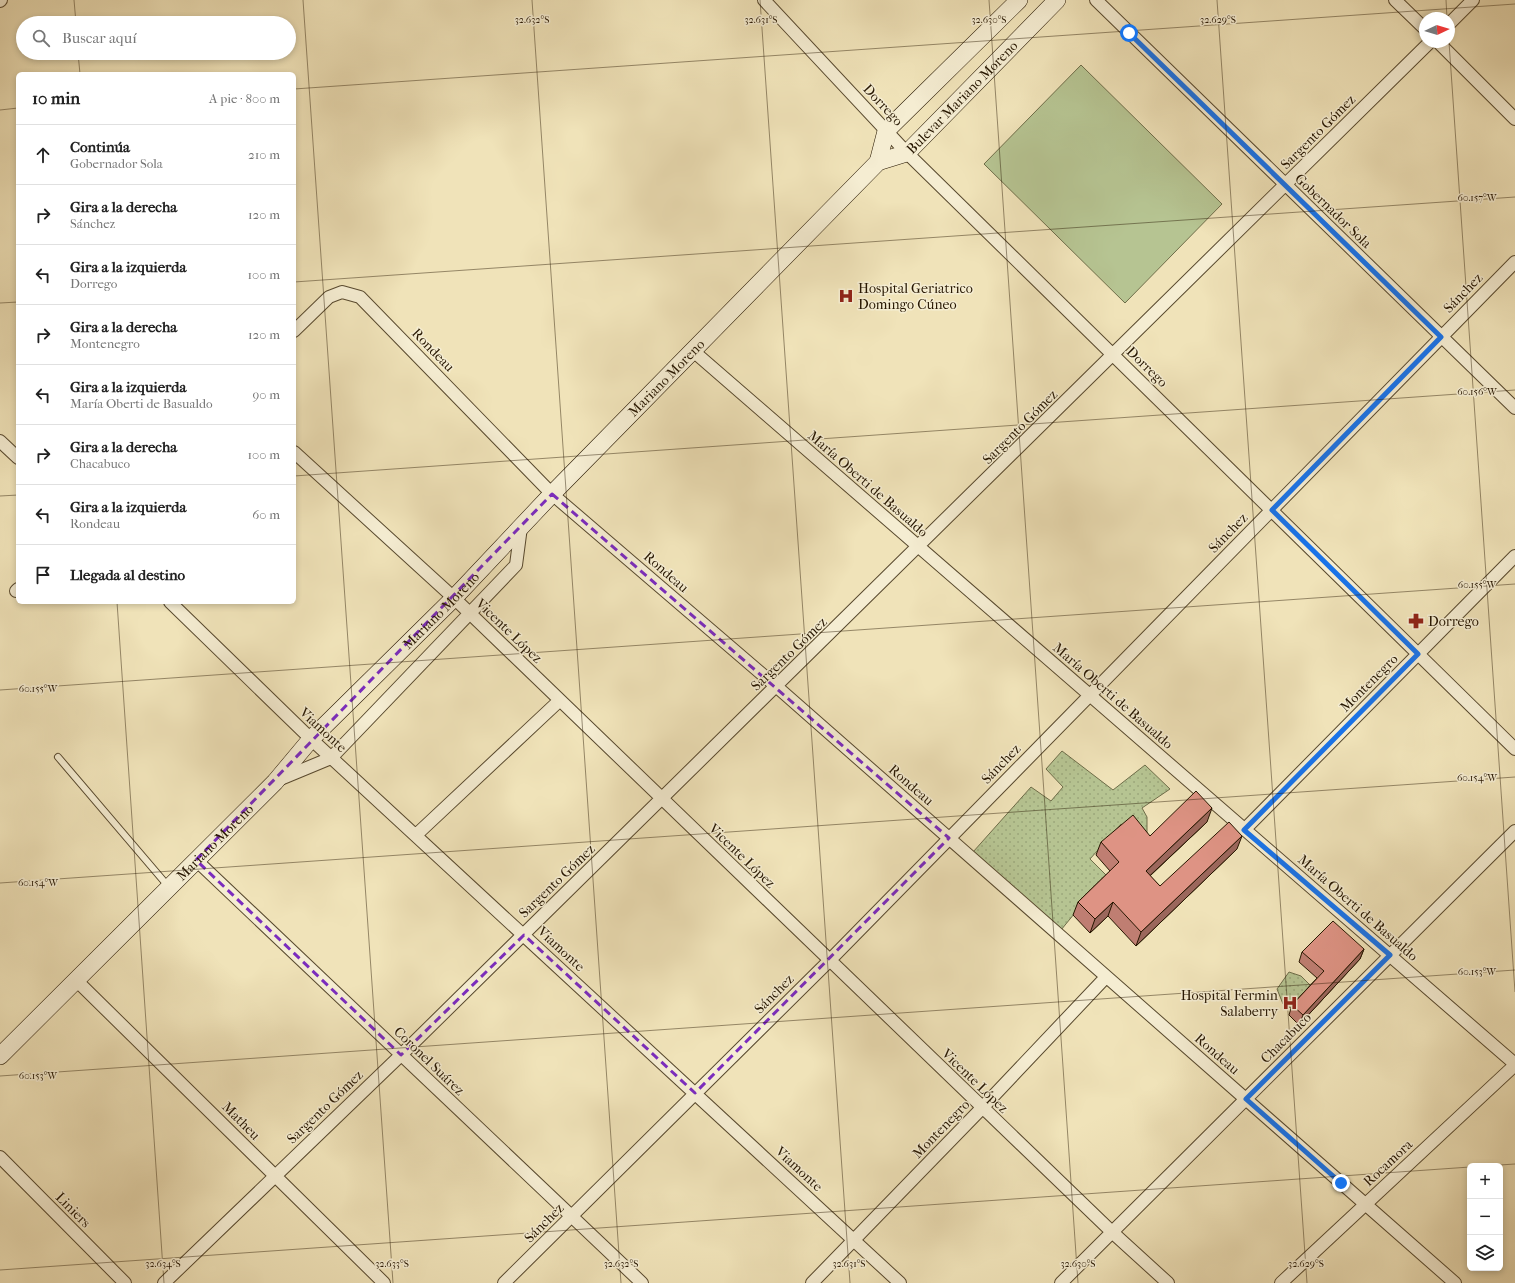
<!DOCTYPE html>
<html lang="es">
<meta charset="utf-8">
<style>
body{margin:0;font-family:"IM FELL French Canon",serif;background:#f6f6f6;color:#222}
.controls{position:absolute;right:12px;bottom:12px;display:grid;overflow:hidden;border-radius:6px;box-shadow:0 2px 6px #0003}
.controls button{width:36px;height:36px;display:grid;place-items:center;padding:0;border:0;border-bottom:1px solid #e0e0e0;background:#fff;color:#222;font:20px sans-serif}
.compass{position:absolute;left:1419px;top:12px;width:36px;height:36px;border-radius:50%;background:#fff;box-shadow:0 2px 6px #0003;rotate:86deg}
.stop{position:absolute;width:12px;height:12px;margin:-9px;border:3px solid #1a73e8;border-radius:50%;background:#fff}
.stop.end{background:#1a73e8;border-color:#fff;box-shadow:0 1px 4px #0008}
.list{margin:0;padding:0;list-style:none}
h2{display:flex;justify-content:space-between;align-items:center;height:52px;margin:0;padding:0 16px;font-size:17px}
h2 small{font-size:13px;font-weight:400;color:#767676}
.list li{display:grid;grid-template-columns:26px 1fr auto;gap:12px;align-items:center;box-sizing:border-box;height:60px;padding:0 16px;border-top:1px solid #e0e0e0}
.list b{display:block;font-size:15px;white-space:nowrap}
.list p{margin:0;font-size:13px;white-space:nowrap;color:#767676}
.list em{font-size:13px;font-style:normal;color:#767676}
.icon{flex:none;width:22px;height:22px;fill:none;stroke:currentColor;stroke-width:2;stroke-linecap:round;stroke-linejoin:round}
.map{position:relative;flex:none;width:1515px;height:1283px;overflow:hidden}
.search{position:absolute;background:#fff;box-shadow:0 2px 6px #0003;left:16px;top:16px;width:280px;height:44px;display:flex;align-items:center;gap:10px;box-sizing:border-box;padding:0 14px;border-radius:22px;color:#767676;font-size:15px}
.panel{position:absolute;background:#fff;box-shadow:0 2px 6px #0003;left:16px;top:72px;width:280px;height:532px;border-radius:6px}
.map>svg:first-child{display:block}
.grass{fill:url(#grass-dots);stroke:#6e6d49}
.pitch{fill:#b6c492;stroke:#6e6d49}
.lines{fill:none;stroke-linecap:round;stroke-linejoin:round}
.service-casing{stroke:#58492e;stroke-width:8}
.minor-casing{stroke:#58492e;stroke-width:14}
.secondary-casing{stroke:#261600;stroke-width:18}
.service{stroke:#f5edd2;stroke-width:6}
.minor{stroke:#f5edd2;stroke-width:12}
.secondary{stroke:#f5edd2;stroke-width:17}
.wall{fill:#bf7e72;stroke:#261600}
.shaded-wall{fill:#9b675c;stroke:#261600}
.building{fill:#de9384;stroke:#261600}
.route{stroke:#1a73e8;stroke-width:5}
.marked{fill:none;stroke:#7b2cbf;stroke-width:3;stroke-dasharray:8 5;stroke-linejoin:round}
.ticks{fill:none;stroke:#261600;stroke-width:1;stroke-opacity:0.45}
.labels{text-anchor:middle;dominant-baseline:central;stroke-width:3;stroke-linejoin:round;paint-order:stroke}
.street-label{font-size:14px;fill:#261600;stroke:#f5edd2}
.poi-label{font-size:14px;fill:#261600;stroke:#f5edd2;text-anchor:start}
.ticks-label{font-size:10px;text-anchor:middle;fill:#261600;stroke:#f5edd2;stroke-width:3;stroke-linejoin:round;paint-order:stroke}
</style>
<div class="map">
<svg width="1515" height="1283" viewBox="0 0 1515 1283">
<defs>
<pattern id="grass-dots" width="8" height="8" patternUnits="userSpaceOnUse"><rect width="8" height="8" fill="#b6c492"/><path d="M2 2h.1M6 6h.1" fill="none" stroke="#9ca87c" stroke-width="1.8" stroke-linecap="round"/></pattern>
</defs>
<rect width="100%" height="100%" fill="#f0e3b9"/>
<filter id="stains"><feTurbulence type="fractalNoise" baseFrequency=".005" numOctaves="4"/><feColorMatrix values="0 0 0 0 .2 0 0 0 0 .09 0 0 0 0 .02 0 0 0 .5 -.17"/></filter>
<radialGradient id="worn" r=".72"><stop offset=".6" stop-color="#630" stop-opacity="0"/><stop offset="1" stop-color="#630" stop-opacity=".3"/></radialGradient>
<path class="grass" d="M1062,751L1113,790L1145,765L1170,789L1142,808L1147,817V835L1143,839L1121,824L1090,859L1106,875L1061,930L973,852L1031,787L1051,801L1063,787L1046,769Z
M1289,972L1301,976L1311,986L1291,1008L1283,1004L1277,989Z"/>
<path class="pitch" d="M1081,65L1222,204L1125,303L984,164Z"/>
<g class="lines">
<g class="service-casing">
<path id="service" d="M58,757L168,886"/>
</g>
<g class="minor-casing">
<path id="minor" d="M764,0L907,153L1515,749
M1096,0L1515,408
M1395,0L1425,29
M0,1L1,0
M1449,24L1473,0
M1438,42L1515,119
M294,331L329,297L342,292L360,297L552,494L777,687L1455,1283
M692,350L1515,1064
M0,441L18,458
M294,452L454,598L1112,1232L1168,1283
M16,591L18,589
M170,602L311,739L900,1283
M278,780L331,758L516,565L521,527
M1244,830L1515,556
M416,835L559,701
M196,860L642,1283
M76,980L384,1283
M0,1157L125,1283
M164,1283L401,1055L1430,42
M504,1283L829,961L1515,262
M812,1283L982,1108L1106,977
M1061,1283L1515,831
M1281,1283L1515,1065"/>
</g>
<g class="secondary-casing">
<g id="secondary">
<path d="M878,162L886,131L1019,0"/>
<path id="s1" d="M0,1056L275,782L311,739L454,598L552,494L878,162L907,153L1057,0"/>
</g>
</g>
<use href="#service" class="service"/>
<use href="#minor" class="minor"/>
<use href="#secondary" class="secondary"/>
</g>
<path class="wall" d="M1207,822L1150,876L1160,886L1237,849L1136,946L1108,916L1090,933L1073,915L1078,902L1110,871L1096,855L1101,842L1150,836Z
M1364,949L1360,959L1299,1025L1289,1015L1292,1005L1317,978L1299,962L1302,952Z"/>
<path class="shaded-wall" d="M1212,808L1207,822L1141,884L1146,871Z
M1242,836L1237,849L1136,946L1141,932Z
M1113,902L1108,916L1090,933L1095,919Z
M1364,949L1360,959L1299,1025L1303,1015Z"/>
<path class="building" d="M1196,791L1212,808L1146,871L1160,886L1229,822L1242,836L1141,932L1113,902L1095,919L1078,902L1119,862L1101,842L1133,815L1150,836Z
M1333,921L1364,949L1303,1015L1292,1005L1324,971L1302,952Z"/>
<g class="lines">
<path class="route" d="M1129,33L1441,337L1272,510L1418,654L1244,830L1390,955L1246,1099L1341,1183"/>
</g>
<path class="marked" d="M552,494L949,838L695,1093L524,935L401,1055L196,860Z"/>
<path class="ticks" d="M74,0L76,23M303,0L393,1283M532,0L621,1283M760,0L850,1283M989,0L1078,1283M1217,0L1307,1283M1446,0L1447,18M1449,42L1515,992M78,53L80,74M294,89L1515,4M0,110L18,108M294,282L1515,197M0,303L18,302M294,476L1515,390M0,496L18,495M117,602L164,1283M0,690L1515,584M0,883L1515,777M0,1076L1515,970M1484,1166L1515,1164M0,1270L1470,1167"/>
<defs>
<g id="hospital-bare" transform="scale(1.2)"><path d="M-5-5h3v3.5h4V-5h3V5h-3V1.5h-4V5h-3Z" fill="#8f2418" stroke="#f5edd2" stroke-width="2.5" paint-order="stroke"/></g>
<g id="pharmacy-bare" transform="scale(1.2)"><path d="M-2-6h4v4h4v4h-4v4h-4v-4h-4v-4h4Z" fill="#8f2418" stroke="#f5edd2" stroke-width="2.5" paint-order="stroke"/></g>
</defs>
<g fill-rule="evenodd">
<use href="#hospital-bare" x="846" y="296"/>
<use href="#pharmacy-bare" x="1416" y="621"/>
<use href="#hospital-bare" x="1290" y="1003"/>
</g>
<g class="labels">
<g class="street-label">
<text stroke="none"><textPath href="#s1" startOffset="1362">Bulevar Mariano Moreno</textPath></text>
<text transform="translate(883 105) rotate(47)">Dorrego</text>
<text transform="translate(1318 132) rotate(-45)">Sargento Gómez</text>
<text transform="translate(1333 211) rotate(44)">Gobernador Sola</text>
<text transform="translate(1463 293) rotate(-46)">Sánchez</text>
<text transform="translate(433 350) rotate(46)">Rondeau</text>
<text transform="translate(1147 367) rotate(44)">Dorrego</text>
<text stroke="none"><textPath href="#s1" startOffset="951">Mariano Moreno</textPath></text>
<text transform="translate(1020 427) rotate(-45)">Sargento Gómez</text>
<text transform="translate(868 484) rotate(41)">María Oberti de Basualdo</text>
<text transform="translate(1228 533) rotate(-46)">Sánchez</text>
<text transform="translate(666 572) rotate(41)">Rondeau</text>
<text stroke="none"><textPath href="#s1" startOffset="627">Mariano Moreno</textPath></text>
<text transform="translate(509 631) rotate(44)">Vicente López</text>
<text transform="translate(789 654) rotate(-44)">Sargento Gómez</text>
<text transform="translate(1369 683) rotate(-45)">Montenegro</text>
<text transform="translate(1113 696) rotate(41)">María Oberti de Basualdo</text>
<text transform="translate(323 730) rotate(43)">Viamonte</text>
<text transform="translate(1001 764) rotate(-46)">Sánchez</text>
<text transform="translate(911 785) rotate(41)">Rondeau</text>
<text stroke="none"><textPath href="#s1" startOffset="303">Mariano Moreno</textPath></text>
<text transform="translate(742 856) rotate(44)">Vicente López</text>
<text transform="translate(557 881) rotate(-44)">Sargento Gómez</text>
<text transform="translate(1358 908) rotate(41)">María Oberti de Basualdo</text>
<text transform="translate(561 949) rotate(43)">Viamonte</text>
<text transform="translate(774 994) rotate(-45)">Sánchez</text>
<text transform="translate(1286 1038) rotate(-45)">Chacabuco</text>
<text transform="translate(1217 1054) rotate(41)">Rondeau</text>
<text transform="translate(429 1061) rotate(44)">Coronel Suárez</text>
<text transform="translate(975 1081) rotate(44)">Vicente López</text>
<text transform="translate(325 1107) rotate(-44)">Sargento Gómez</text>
<text transform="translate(241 1121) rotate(45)">Matheu</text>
<text transform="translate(941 1129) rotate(-46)">Montenegro</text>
<text transform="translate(1388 1163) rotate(-43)">Rocamora</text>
<text transform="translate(799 1169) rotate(43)">Viamonte</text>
<text transform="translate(73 1210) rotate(45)">Liniers</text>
<text transform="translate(544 1223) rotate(-45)">Sánchez</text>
</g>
<g class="poi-label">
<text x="858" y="288">Hospital Geriatrico<tspan x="858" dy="16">Domingo Cúneo</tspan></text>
<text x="1428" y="621">Dorrego</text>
<text x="1278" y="995" text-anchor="end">Hospital Fermin<tspan x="1278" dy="16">Salaberry</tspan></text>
</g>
</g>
<g class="ticks-label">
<text x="532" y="23">32.632°S</text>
<text x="761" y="23">32.631°S</text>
<text x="989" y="23">32.630°S</text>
<text x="1218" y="23">32.629°S</text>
<text x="1477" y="201">60.157°W</text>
<text x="1477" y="395">60.156°W</text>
<text x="1477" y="588">60.155°W</text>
<text x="38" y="692">60.155°W</text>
<text x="1477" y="781">60.154°W</text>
<text x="38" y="886">60.154°W</text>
<text x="1477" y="975">60.153°W</text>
<text x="38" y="1079">60.153°W</text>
<text x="163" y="1267">32.634°S</text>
<text x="392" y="1267">32.633°S</text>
<text x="621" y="1267">32.632°S</text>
<text x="849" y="1267">32.631°S</text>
<text x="1078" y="1267">32.630°S</text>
<text x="1306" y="1267">32.629°S</text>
</g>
<rect width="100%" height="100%" filter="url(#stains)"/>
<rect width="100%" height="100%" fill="url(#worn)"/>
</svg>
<div class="controls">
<button>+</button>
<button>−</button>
<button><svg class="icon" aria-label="layers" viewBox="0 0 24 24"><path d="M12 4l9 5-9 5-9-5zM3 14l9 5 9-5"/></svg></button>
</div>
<svg class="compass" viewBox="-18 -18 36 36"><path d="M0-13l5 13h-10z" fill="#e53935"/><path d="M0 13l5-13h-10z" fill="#767676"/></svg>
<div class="stop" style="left:1129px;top:33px"></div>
<div class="stop end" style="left:1341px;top:1183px"></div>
<div class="search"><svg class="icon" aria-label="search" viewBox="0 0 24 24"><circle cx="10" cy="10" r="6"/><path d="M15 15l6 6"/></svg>Buscar aquí</div>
<section class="panel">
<h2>10 min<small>A pie · 800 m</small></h2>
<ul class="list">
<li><svg class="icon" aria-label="ahead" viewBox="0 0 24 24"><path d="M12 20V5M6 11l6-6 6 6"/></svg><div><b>Continúa</b><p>Gobernador Sola</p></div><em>210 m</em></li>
<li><svg class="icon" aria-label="right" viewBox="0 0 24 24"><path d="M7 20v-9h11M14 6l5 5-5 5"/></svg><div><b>Gira a la derecha</b><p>Sánchez</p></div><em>120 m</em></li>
<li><svg class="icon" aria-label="left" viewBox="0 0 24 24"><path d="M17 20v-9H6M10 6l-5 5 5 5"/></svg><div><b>Gira a la izquierda</b><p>Dorrego</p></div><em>100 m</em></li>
<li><svg class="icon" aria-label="right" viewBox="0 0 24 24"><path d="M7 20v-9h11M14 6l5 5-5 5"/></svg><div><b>Gira a la derecha</b><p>Montenegro</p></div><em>120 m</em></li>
<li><svg class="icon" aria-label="left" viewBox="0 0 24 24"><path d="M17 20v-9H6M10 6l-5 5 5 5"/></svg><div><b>Gira a la izquierda</b><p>María Oberti de Basualdo</p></div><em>90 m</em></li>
<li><svg class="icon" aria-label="right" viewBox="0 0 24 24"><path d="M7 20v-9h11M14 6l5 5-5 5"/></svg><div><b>Gira a la derecha</b><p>Chacabuco</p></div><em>100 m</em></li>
<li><svg class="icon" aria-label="left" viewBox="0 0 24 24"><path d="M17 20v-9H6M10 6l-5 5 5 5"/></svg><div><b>Gira a la izquierda</b><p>Rondeau</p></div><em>60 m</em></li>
<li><svg class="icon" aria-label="arrive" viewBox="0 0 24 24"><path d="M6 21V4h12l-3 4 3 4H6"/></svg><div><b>Llegada al destino</b></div></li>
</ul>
</section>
</div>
